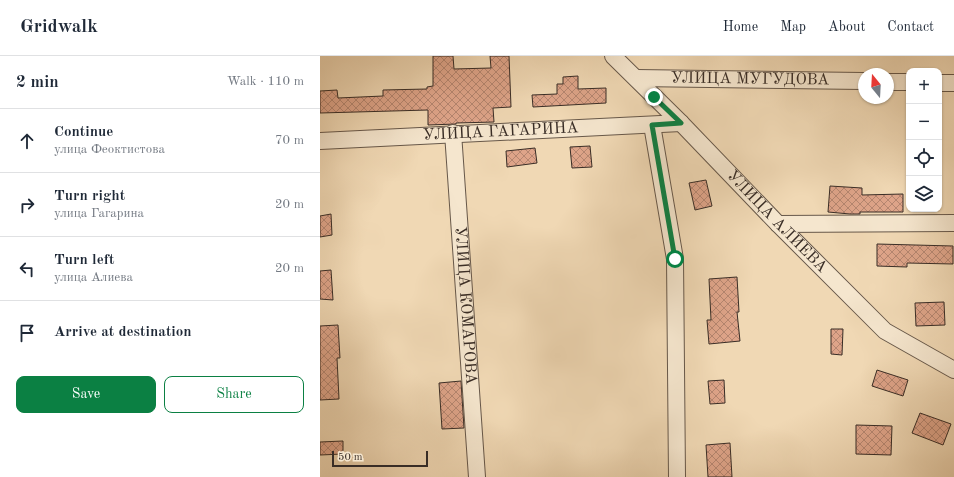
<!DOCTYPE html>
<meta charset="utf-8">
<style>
body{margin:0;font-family:"Old Standard TT",serif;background:#f6f6f7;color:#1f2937}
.controls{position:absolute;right:12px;top:12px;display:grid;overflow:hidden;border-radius:8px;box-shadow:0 1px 3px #0004}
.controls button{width:36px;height:36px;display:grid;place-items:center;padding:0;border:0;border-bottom:1px solid #e0e1e3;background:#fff;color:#1f2937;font:20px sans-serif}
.compass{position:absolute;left:538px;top:12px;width:36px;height:36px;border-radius:50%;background:#fff;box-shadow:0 1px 3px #0004;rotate:342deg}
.scale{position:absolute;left:12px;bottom:10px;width:96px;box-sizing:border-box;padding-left:4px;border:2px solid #392d26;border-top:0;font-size:11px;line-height:14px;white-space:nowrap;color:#392d26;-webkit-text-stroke:3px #f5e6ce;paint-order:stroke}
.stop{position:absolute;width:12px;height:12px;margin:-9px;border:3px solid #0b8043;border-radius:50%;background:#fff}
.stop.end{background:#0b8043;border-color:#fff;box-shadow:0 1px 4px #0008}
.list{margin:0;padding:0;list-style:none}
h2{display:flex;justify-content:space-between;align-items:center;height:52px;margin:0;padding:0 16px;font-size:17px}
h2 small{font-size:13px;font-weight:400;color:#747a83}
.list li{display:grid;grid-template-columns:26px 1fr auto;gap:12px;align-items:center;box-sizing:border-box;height:64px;padding:0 16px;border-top:1px solid #e0e1e3}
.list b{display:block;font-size:15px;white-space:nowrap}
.list p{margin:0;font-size:13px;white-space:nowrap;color:#747a83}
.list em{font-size:13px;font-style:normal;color:#747a83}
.actions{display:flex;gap:8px;padding:12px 16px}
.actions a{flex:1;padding:9px 0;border:1px solid #0b8043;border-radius:8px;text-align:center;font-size:14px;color:#0b8043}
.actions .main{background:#0b8043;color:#fff}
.icon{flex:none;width:22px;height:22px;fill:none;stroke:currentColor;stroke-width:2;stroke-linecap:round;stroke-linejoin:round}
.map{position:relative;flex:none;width:634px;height:421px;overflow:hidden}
header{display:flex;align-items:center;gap:24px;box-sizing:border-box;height:56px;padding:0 20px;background:#fff;border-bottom:1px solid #e0e1e3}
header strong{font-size:19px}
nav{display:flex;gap:22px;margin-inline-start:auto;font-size:14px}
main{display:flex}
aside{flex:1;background:#fff}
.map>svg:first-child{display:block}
.building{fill:url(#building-cross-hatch);stroke:#392d26}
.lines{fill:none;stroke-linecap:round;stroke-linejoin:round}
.minor-casing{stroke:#67584a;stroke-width:18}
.minor{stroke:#f5e6ce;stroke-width:16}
.route{stroke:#0b8043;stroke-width:5}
.labels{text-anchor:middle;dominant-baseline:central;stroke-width:4;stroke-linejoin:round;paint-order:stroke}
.street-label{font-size:16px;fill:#392d26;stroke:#f5e6ce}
</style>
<header>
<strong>Gridwalk</strong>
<nav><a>Home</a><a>Map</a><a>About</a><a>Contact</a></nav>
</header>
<main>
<aside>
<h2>2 min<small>Walk · 110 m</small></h2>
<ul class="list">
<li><svg class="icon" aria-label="ahead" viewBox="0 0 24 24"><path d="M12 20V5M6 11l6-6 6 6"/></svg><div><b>Continue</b><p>улица Феоктистова</p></div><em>70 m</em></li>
<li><svg class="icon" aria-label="right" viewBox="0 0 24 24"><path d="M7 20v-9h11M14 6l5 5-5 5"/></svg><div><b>Turn right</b><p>улица Гагарина</p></div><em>20 m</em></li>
<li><svg class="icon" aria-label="left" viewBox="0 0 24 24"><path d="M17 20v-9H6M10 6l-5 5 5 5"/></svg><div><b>Turn left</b><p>улица Алиева</p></div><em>20 m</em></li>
<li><svg class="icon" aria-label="arrive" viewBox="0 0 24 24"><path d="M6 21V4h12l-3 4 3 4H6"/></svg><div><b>Arrive at destination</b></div></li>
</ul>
<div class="actions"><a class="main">Save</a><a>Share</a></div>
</aside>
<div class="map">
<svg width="634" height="421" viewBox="0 0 634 421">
<defs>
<pattern id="building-cross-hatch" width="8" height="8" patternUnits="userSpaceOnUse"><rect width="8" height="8" fill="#dea489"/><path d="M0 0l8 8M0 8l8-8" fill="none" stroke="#b58670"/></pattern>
</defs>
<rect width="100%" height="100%" fill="#f0d8b4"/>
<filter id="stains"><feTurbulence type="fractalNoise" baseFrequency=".005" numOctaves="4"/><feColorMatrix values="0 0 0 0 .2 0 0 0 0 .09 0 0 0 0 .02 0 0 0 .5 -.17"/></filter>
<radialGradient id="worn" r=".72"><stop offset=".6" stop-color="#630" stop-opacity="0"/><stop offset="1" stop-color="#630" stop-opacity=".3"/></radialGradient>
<path class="building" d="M113,0H133L134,13L171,12L170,0H189L191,51L173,52L174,66L136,67V68L108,69V54L0,57V35L17,34L18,42L63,40V34L107,33V31L113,30Z
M258,20V33L286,32V47L213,51L212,39L237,38V28H243V21Z
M270,90L272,111L252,112L250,91Z
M215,92L217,107L187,111L186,95Z
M386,124L392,150L375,154L369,127Z
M510,130L542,132V139L583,138V156H540V158H530L508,156Z
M11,158L12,179L0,181V160Z
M557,188L633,190V208L587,207V211L557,210Z
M11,214L13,244L0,243V215Z
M417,221L419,256H417L420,285L389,288L387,264H391L389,223Z
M624,246L625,269L596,270L595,247Z
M18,269L20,302H17L19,343L0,344V270Z
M511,273H523L522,299L511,298Z
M557,314L588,324L583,340L552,330Z
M404,324L405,347L390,348L388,325Z
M141,325L144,372L122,373L119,327Z
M600,357L631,368L623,389L592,377Z
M536,369L572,370L571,399L536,398Z
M23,385V398L0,399V386Z
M410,387L412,421H388L386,389Z"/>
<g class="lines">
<g class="minor-casing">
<g id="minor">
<path id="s1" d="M293,0L361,67L458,168L565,275L634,314"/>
<path id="s2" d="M316,22L544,25"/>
<path d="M568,26H589"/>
<path d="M619,27H634"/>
<path d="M332,69L355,203L357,421"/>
<path id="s3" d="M133,77L157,421"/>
<path id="s4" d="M0,85L361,67"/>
<path d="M458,168L634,167"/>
</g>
</g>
<use href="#minor" class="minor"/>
</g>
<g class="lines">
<path class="route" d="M334,41L361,67L332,69L355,203"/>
</g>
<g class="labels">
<g class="street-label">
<text stroke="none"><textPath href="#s2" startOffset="114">УЛИЦА МУГУДОВА</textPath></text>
<text stroke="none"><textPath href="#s4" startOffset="181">УЛИЦА ГАГАРИНА</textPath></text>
<text stroke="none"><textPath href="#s1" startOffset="233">УЛИЦА АЛИЕВА</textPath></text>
<text stroke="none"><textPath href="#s3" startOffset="173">УЛИЦА КОМАРОВА</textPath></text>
</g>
</g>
<rect width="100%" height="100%" filter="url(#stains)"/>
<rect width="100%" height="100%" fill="url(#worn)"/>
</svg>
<div class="controls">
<button>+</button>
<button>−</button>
<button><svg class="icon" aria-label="locate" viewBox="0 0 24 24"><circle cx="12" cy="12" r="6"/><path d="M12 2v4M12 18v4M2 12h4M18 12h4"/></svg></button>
<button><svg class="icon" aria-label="layers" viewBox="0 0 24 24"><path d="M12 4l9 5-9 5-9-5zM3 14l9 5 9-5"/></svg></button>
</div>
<svg class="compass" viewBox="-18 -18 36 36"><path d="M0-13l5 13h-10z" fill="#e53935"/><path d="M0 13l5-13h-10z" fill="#747a83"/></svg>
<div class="scale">50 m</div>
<div class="stop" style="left:355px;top:203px"></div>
<div class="stop end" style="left:334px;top:41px"></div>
</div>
</main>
